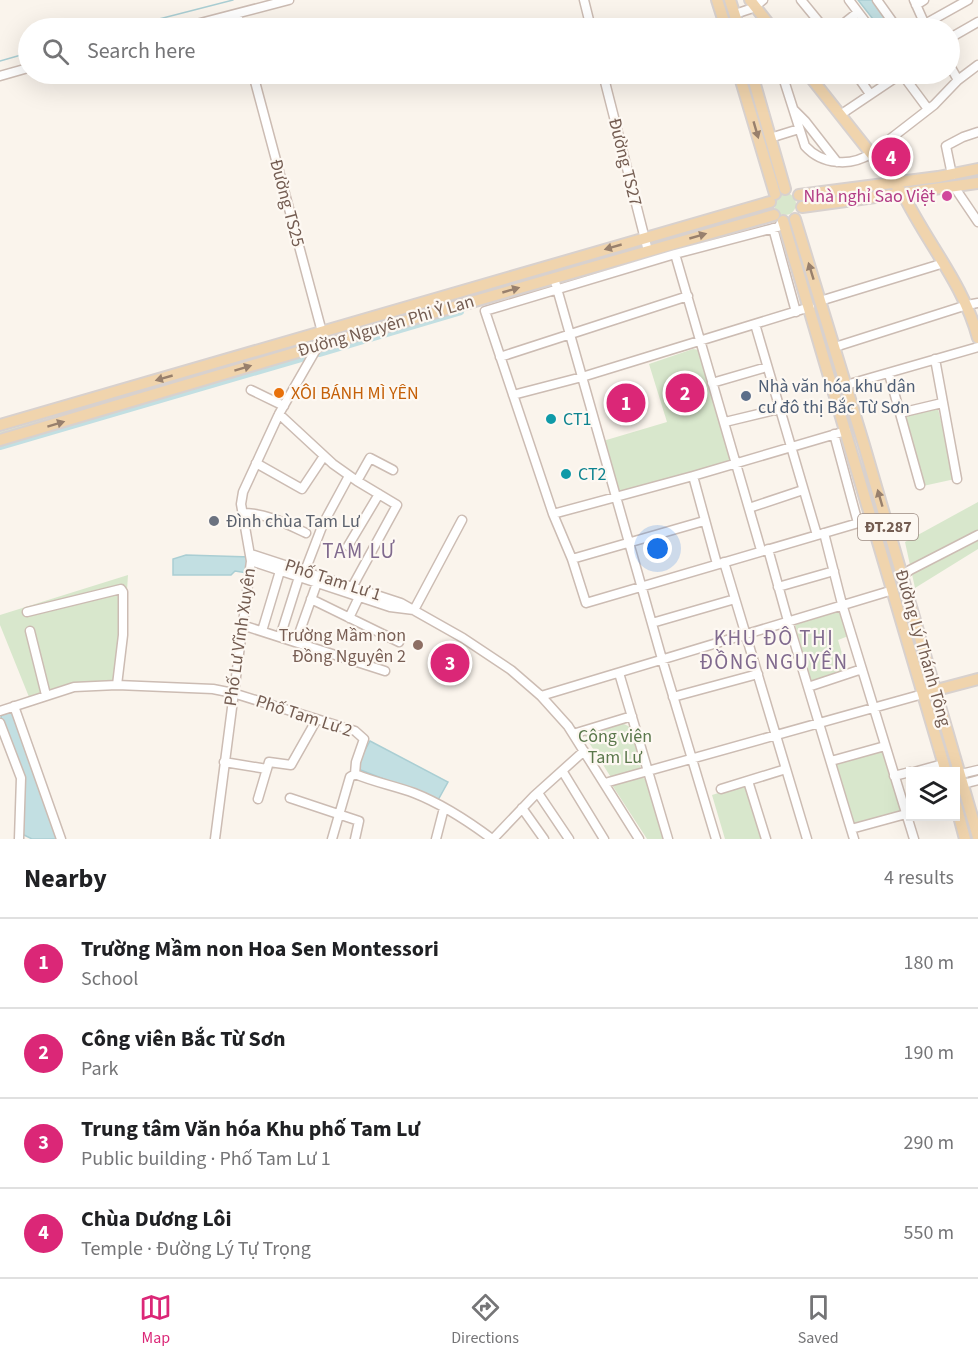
<!DOCTYPE html>
<meta charset="utf-8">
<style>
body{margin:0;font-family:"Source Sans 3",sans-serif;background:#f2f2f2;color:#202124}
.controls{position:absolute;right:18px;bottom:18px;display:grid;overflow:hidden;border-radius:0px;box-shadow:0 6px 24px #0002}
.controls button{width:54px;height:54px;display:grid;place-items:center;padding:0;border:0;border-bottom:2px solid #e0e0e0;background:#fff;color:#202124;font:30px sans-serif}
.you{position:absolute;left:658px;top:549px;width:21px;height:21px;margin:-15px;border:4px solid #fff;border-radius:50%;background:#1a73e8;box-shadow:0 0 0 9px #1a73e833}
.badge{display:grid;place-items:center;width:39px;height:39px;border-radius:50%;background:#db2777;color:#fff;font-size:20px;font-weight:700}
.pin{position:absolute;translate:-50% -50%;border:3px solid #fff;box-shadow:0 2px 6px #0006}
.list{margin:0;padding:0;list-style:none}
h2{display:flex;justify-content:space-between;align-items:center;height:78px;margin:0;padding:0 24px;font-size:26px}
h2 small{font-size:20px;font-weight:400;color:#757577}
.list li{display:grid;grid-template-columns:39px 1fr auto;gap:18px;align-items:center;box-sizing:border-box;height:90px;padding:0 24px;border-top:2px solid #e0e0e0}
.list b{display:block;font-size:22px;white-space:nowrap}
.list p{margin:0;font-size:20px;white-space:nowrap;color:#757577}
.list em{font-size:20px;font-style:normal;color:#757577}
.icon{flex:none;width:33px;height:33px;fill:none;stroke:currentColor;stroke-width:2;stroke-linecap:round;stroke-linejoin:round}
.map{position:relative;flex:none;width:978px;height:839px;overflow:hidden}
.search{position:absolute;background:#fff;box-shadow:0 6px 24px #0002;left:18px;right:18px;top:18px;height:66px;display:flex;align-items:center;gap:15px;box-sizing:border-box;padding:0 21px;border-radius:33px;color:#757577;font-size:22px}
.sheet{height:438px;background:#fff}
nav{display:flex;justify-content:space-around;align-items:center;box-sizing:border-box;height:84px;border-top:2px solid #e0e0e0;background:#fff;font-size:16px;color:#757577}
nav a{display:grid;justify-items:center;gap:3px}
nav .on{color:#db2777}
.map>svg:first-child{display:block}
.green{fill:#d8e7cc}
.water{fill:#c2dfe2;stroke:#aaced3;stroke-width:1.5}
.lines{fill:none;stroke-linecap:round;stroke-linejoin:round}
.stream{stroke:#aaced3;stroke-width:1.5}
.canal{stroke:#c2dfe2;stroke-width:6}
.minor-casing{stroke:#ccbcb3;stroke-width:11}
.major-casing{stroke:#d8d1ce;stroke-width:14}
.minor{stroke:#fff;stroke-width:8}
.major{stroke:#f0d4ad;stroke-width:10}
.oneway{fill:#98806d}
.hotel-dot{fill:#d1479c;stroke:#fdf8f2;stroke-width:2}
.food-dot{fill:#e8710a;stroke:#fdf8f2;stroke-width:2}
.service-dot{fill:#5c6f8a;stroke:#fdf8f2;stroke-width:2}
.culture-dot{fill:#0f9aa8;stroke:#fdf8f2;stroke-width:2}
.worship-dot{fill:#6b7280;stroke:#fdf8f2;stroke-width:2}
.education-dot{fill:#8d6e63;stroke:#fdf8f2;stroke-width:2}
.labels{text-anchor:middle;dominant-baseline:central;stroke-width:4.5;stroke-linejoin:round;paint-order:stroke}
.shield{fill:#fdf8f2;stroke:#9c8b81;stroke-width:1.5}
.shield-label{font-size:16px;font-weight:bold;fill:#735c51}
.street-label{font-size:18px;fill:#735c51;stroke:#fdf8f2}
.hotel-label{font-size:18px;fill:#b23c85;stroke:#fdf8f2;text-anchor:end}
.service-label{font-size:18px;fill:#4e5e75;stroke:#fdf8f2;text-anchor:start}
.food-label{font-size:18px;fill:#c56008;stroke:#fdf8f2;text-anchor:start}
.culture-label{font-size:18px;fill:#0d838f;stroke:#fdf8f2;text-anchor:start}
.worship-label{font-size:18px;fill:#5b616d;stroke:#fdf8f2;text-anchor:start}
.education-label{font-size:18px;fill:#785e54;stroke:#fdf8f2;text-anchor:end}
.park-label{font-size:18px;fill:#5a774b;stroke:#fdf8f2}
.quarter-label{font-size:21px;letter-spacing:1.5px;fill:#806a8e;stroke:#fdf8f2}
</style>
<div class="map">
<svg width="978" height="839" viewBox="0 0 978 839">
<rect width="100%" height="100%" fill="#faf4ec"/>
<path class="green" d="M774 204a11 11 0 1 1 22 0a11 11 0 1 1-22 0Z
M757,211L756,214L658,243L656,241Z
M638,245H640L639,248L339,335L340,332Z
M307,342L310,344L0,436V432Z
M693,349L699,350L731,457L729,461L622,492L617,491L603,441L667,422L649,364Z
M938,409L955,479L923,486L906,416Z
M978,502V549L915,588L905,542Z
M128,575L121,682L63,687L29,697L0,625V615Z
M839,611L844,614L851,635L838,640L847,670L811,681L795,625Z
M622,723L630,727L642,763L639,770L612,779L583,733Z
M885,749L902,811L853,825L835,763Z
M642,777L648,781L666,839H647L612,785Z
M747,784L764,839H725L712,795Z"/>
<path class="water" d="M858,0H872L893,28H880Z
M186,555L250,557L247,573L235,571L231,575H173V559Z
M11,709L59,839H32L22,834L25,777L10,744L1,717L3,713Z
M370,741L448,782L438,800L358,769V763Z"/>
<g class="lines">
<path class="stream" d="M124,28L233,0
M0,61L28,53"/>
<path class="canal" d="M319,354L461,312
M0,447L308,357"/>
<g class="minor-casing">
<path id="minor" d="M584,0L591,28
M801,0L824,28
M849,0L870,28
M877,0L897,28
M914,0L926,27
M916,5L924,0
M237,14L241,28
M735,14L753,8L763,0
M925,24L968,0
M181,28L289,0
M838,28L858,12
M950,38L978,22
M950,66L958,80
M253,74L322,332
M603,74L648,251
M782,74L805,146C822,165 851,167 872,153L934,105L958,80L978,65
M856,74L870,94
M902,74L928,109
M0,76L28,68
M794,110L805,121L837,162
M840,115L901,74
M770,138L799,129
M952,175L946,146L963,137L978,132
M955,188L978,222
M783,221L778,227L675,254L485,311L553,514L572,559L586,603L872,519
M773,228L796,312
M675,254L761,550
M554,278L662,659L716,839
M820,301L944,263
M755,324L817,535
M835,347L967,305L978,303
M500,357L688,296
M935,359L957,479
M889,374L920,485
M712,383L767,367
M846,385L978,347
M251,390L284,406
M513,395L582,377L810,307
M900,413L942,403
M279,414L333,464L357,481L397,505L350,591
M725,422L779,409
M834,434L858,523
M256,463L302,489L324,456
M693,476L717,564
M357,481L370,458L393,470
M749,508L803,490
M242,513C266,513 285,523 306,533
M553,514L693,476L846,431
M824,533L842,604L914,839
M348,546L379,494
M768,549L788,621L854,839
M251,554L401,603L463,638L511,670L541,696L568,726L639,839
M572,559L704,521
M251,561L390,607L414,610L462,520
M724,562L807,839
M303,576L323,524L349,476
M902,576L910,570L978,535
M778,587L834,571
M311,599L399,642
M27,612L121,589L123,592V635L117,685
M349,618L359,597
M652,623L735,599
M242,625L385,671
M30,631L46,695
M262,631L280,571
M280,637L299,577
M296,642L317,583
M619,673L668,839
M808,687L862,669
M541,696L893,590
M673,697L758,674
M14,706L61,839
M0,711L74,687L117,685L213,689L233,693L355,731L364,739L356,762L355,774C374,782 395,786 414,793C442,804 468,821 492,839
M0,723L21,778L19,839
M573,734L632,716
M831,761L885,746
M224,762L267,769
M563,772L604,839
M914,772L943,764
M961,774L978,770
M894,776L910,772
M748,781L766,839
M605,783L923,694
M963,784L978,780
M721,789L786,769
M538,793L569,839
M290,798L359,821L355,839
M258,799L269,762L291,765L317,719
M522,808L544,839
M851,829L906,814
M215,839L251,561L241,504L243,492L279,414L318,346
M332,839L350,777L355,774
M436,839L444,808
M493,839L534,796L584,751"/>
</g>
<g class="major-casing">
<path id="major" d="M717,0L726,28
M730,0L739,28
M750,0L772,28
M739,74L775,194
M752,74L785,189
M808,74L903,194C927,243 964,285 978,338
M799,195L938,177L978,169
M802,207L978,183
M795,219L864,445L978,837
M783,221L946,772
M0,425L770,202
M0,440L318,346L774,215
M929,692L978,679
M956,805L965,839"/>
</g>
<use href="#minor" class="minor"/>
<use href="#major" class="major"/>
</g>
<defs><path id="oneway-solid" d="M-6-.8H1V-3.2L6.5 0L1 3.2V.8H-6Z" transform="scale(1.5)"/></defs>
<g class="oneway">
<use href="#oneway-solid" transform="translate(756 130) rotate(74)"/>
<use href="#oneway-solid" transform="translate(698 236) rotate(-16)"/>
<use href="#oneway-solid" transform="translate(613 247) rotate(164)"/>
<use href="#oneway-solid" transform="translate(811 271) rotate(-107)"/>
<use href="#oneway-solid" transform="translate(511 290) rotate(-16)"/>
<use href="#oneway-solid" transform="translate(243 368) rotate(-17)"/>
<use href="#oneway-solid" transform="translate(164 378) rotate(164)"/>
<use href="#oneway-solid" transform="translate(56 424) rotate(-17)"/>
<use href="#oneway-solid" transform="translate(880 498) rotate(-106)"/>
</g>
<circle class="hotel-dot" cx="947" cy="196" r="6"/>
<circle class="food-dot" cx="279" cy="393" r="6"/>
<circle class="service-dot" cx="746" cy="396" r="6"/>
<g class="culture-dot">
<circle cx="551" cy="419" r="6"/>
<circle cx="566" cy="474" r="6"/>
</g>
<circle class="worship-dot" cx="214" cy="521" r="6"/>
<circle class="education-dot" cx="418" cy="645" r="6"/>
<g class="labels">
<rect class="shield" x="858" y="514" width="60" height="26" rx="4.5"/>
<g class="shield-label">
<text x="888" y="527">ĐT.287</text>
</g>
<g class="street-label">
<text transform="translate(625 162) rotate(76)">Đường TS27</text>
<text transform="translate(287 203) rotate(75)">Đường TS25</text>
<text transform="translate(386 326) rotate(-16)">Đường Nguyên Phi Ỷ Lan</text>
<text transform="translate(333 580) rotate(18)">Phố Tam Lư 1</text>
<text transform="translate(240 637) rotate(-82)">Phố Lư Vĩnh Xuyên</text>
<text transform="translate(923 648) rotate(74)">Đường Lý Thánh Tông</text>
<text transform="translate(304 716) rotate(18)">Phố Tam Lư 2</text>
</g>
<g class="hotel-label">
<text x="935" y="196">Nhà nghỉ Sao Việt</text>
</g>
<g class="service-label">
<text x="758" y="386">Nhà văn hóa khu dân<tspan x="758" dy="21">cư đô thị Bắc Từ Sơn</tspan></text>
</g>
<g class="food-label">
<text x="291" y="393">XÔI BÁNH MÌ YÊN</text>
</g>
<g class="culture-label">
<text x="563" y="419">CT1</text>
<text x="578" y="474">CT2</text>
</g>
<g class="worship-label">
<text x="226" y="521">Đình chùa Tam Lư</text>
</g>
<g class="education-label">
<text x="406" y="635">Trường Mầm non<tspan x="406" dy="21">Đồng Nguyên 2</tspan></text>
</g>
<g class="park-label">
<text x="615" y="736">Công viên<tspan x="615" dy="21">Tam Lư</tspan></text>
</g>
<g class="quarter-label">
<text x="359" y="551">TAM LƯ</text>
<text x="774" y="638">KHU ĐÔ THỊ<tspan x="774" dy="24">ĐỒNG NGUYÊN</tspan></text>
</g>
</g>
</svg>
<div class="controls">
<button><svg class="icon" aria-label="layers" viewBox="0 0 24 24"><path d="M12 4l9 5-9 5-9-5zM3 14l9 5 9-5"/></svg></button>
</div>
<div class="you"></div>
<div class="pin badge" style="left:626px;top:403px">1</div>
<div class="pin badge" style="left:685px;top:393px">2</div>
<div class="pin badge" style="left:450px;top:663px">3</div>
<div class="pin badge" style="left:891px;top:157px">4</div>
<div class="search"><svg class="icon" aria-label="search" viewBox="0 0 24 24"><circle cx="10" cy="10" r="6"/><path d="M15 15l6 6"/></svg>Search here</div>
</div>
<section class="sheet">
<h2>Nearby<small>4 results</small></h2>
<ul class="list">
<li><span class="badge">1</span><div><b>Trường Mầm non Hoa Sen Montessori</b><p>School</p></div><em>180 m</em></li>
<li><span class="badge">2</span><div><b>Công viên Bắc Từ Sơn</b><p>Park</p></div><em>190 m</em></li>
<li><span class="badge">3</span><div><b>Trung tâm Văn hóa Khu phố Tam Lư</b><p>Public building · Phố Tam Lư 1</p></div><em>290 m</em></li>
<li><span class="badge">4</span><div><b>Chùa Dương Lôi</b><p>Temple · Đường Lý Tự Trọng</p></div><em>550 m</em></li>
</ul>
</section>
<nav>
<a class="on"><svg class="icon" aria-label="map" viewBox="0 0 24 24"><path d="M3 6l6-2 6 2 6-2v14l-6 2-6-2-6 2zM9 4v14M15 6v14"/></svg>Map</a>
<a><svg class="icon" aria-label="directions" viewBox="0 0 24 24"><path d="M12 3l9 9-9 9-9-9zM9 14v-3h6M13 9l2 2-2 2"/></svg>Directions</a>
<a><svg class="icon" aria-label="saved" viewBox="0 0 24 24"><path d="M7 4h10v16l-5-4-5 4z"/></svg>Saved</a>
</nav>
